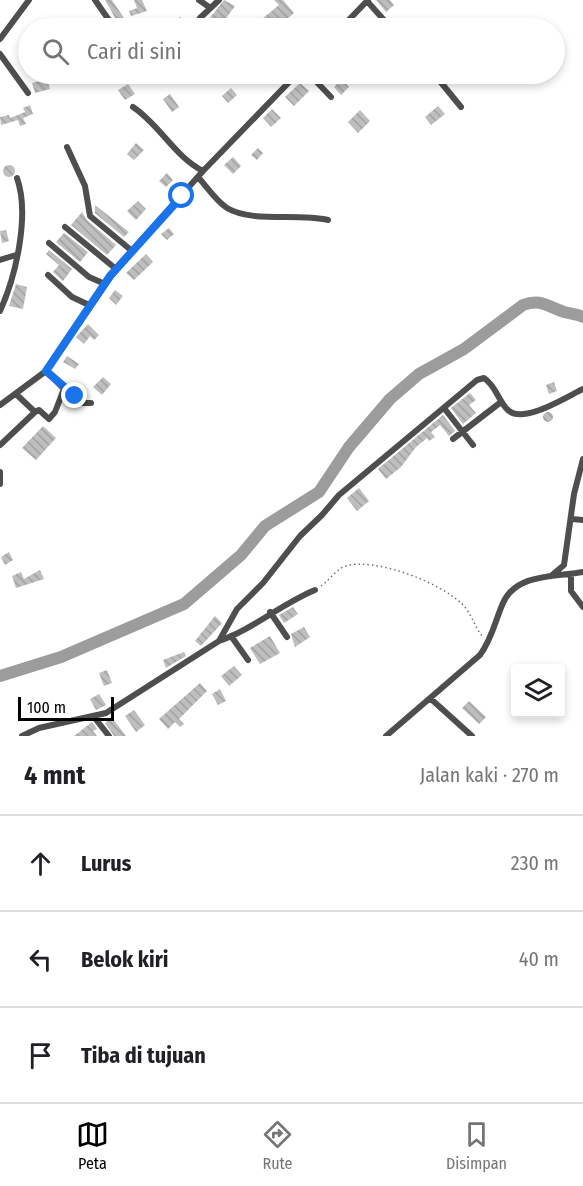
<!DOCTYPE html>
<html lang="id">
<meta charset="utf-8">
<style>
body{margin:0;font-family:"Fira Sans Condensed",sans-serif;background:#f2f2f2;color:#202124}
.controls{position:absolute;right:18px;bottom:18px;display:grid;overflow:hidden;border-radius:6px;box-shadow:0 3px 9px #0003}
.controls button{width:54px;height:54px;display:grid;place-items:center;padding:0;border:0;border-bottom:2px solid #e0e0e0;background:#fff;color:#202124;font:30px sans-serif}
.scale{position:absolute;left:18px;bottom:15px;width:96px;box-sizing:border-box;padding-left:6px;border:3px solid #000;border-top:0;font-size:16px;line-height:21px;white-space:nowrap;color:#000;-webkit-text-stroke:4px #fff;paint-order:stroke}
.stop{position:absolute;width:18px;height:18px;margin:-14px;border:4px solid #1a73e8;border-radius:50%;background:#fff}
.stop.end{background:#1a73e8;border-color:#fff;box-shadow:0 2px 6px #0008}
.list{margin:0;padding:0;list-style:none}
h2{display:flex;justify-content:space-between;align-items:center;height:78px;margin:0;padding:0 24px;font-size:26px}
h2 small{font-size:20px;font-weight:400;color:#757577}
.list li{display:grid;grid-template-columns:39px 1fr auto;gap:18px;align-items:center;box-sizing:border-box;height:96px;padding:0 24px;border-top:2px solid #e0e0e0}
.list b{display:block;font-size:22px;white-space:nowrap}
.list em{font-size:20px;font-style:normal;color:#757577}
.icon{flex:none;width:33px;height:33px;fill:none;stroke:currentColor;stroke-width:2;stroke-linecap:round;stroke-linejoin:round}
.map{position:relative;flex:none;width:583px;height:736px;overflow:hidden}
.search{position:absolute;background:#fff;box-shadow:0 3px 9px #0003;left:18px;right:18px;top:18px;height:66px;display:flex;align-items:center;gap:15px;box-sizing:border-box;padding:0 21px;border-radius:33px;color:#757577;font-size:22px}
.sheet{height:366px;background:#fff}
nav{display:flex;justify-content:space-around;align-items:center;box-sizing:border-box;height:84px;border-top:2px solid #e0e0e0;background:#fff;font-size:16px;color:#757577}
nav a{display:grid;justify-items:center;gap:3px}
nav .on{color:#000}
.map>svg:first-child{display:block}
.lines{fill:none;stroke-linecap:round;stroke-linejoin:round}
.river{stroke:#9c9c9c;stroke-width:12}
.building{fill:url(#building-back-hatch)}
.path{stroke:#707070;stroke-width:1.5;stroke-dasharray:1.5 3;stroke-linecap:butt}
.minor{stroke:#4e4e4e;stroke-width:6}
.route{stroke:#1a73e8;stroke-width:8}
</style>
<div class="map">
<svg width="583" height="736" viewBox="0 0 583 736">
<defs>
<pattern id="building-back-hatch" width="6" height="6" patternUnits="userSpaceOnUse" patternTransform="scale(1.5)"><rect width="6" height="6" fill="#bebebe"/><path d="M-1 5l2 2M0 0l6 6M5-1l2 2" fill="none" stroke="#a2a2a2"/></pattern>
</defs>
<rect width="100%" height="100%" fill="#fff"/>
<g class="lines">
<path class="river" d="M0,676L61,657L184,604L241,555L265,526L319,492L349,447L390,399L419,374L464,349L523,305C541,298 548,307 564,312C571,314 577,314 583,317"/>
</g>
<path class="building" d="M105,0H112L124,18L118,23Z
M134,0H142L147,11L131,16L129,11L137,8Z
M224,0L235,6L219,28H202Z
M274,0H283L294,13L287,19L295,28H280L274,22L266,28H235L245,20L251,28L279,5Z
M376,0H390L394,5L386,12Z
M180,17L186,22L182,28H171Z
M28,37V58L18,48Z
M47,79L50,89L35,93L32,83Z
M342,79L349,87L341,95L334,87Z
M300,83L309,91L294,106L285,97Z
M128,84L135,94L125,100L118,90Z
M231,88L237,95L228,103L222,96Z
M170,94L179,107L172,112L163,99Z
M30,105L33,114L23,118L26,124L20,126L18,120L1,125L0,117L9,115L10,118L25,112L23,108Z
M438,106L445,114L431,125L425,117Z
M272,109L281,118L271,127L263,118Z
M360,110L370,121L358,133L348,122Z
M136,143L144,150L134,160L127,154Z
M258,148L263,153L257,160L251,155Z
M233,157L241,166L233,174L224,165Z
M3 171a6 6 0 1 1 12 0a6 6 0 1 1-12 0Z
M167,173L173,180L166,187L159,181Z
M138,201L146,209L136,220L127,211Z
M95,205L129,232L124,237L95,213Z
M82,212L87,220L116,245L107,255L71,225Z
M169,228L174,234L167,240L161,234Z
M6,230L9,241L2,243L0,231Z
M64,233L88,252L80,262L56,242Z
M49,250L72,269L63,281L53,272L59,265L46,254Z
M146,254L153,262L134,280L126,273Z
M16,284L27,287L23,309L9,306Z
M115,290L123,296L116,305L109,298Z
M88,324L99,335L94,340L90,336L84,344L76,337Z
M67,356L79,364L75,369L63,362Z
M103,377L111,384L102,395L93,387Z
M554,382L557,391L549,394L546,385Z
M470,393L476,400L469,405L476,413L463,424L451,408Z
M543 417a5 5 0 1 1 10 0a5 5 0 1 1-10 0Z
M443,415L455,431L449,436L440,425L431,432L435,437L429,441L427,438L416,447L401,467L386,479L378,469Z
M43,426L56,438L36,460L22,448Z
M359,488L369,501L357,511L347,498Z
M9,552L13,560L5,565L1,557Z
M40,570L44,579L16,588L12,576L21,572L24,579Z
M293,607L298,614L284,623L279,615Z
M215,616L222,623L201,646L195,641Z
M304,627L310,637L295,647L291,634Z
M270,636L280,653L260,664L250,648Z
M184,652L186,656L166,668L163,660Z
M234,666L242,675L229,686L221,676Z
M107,670L112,683L104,686L99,673Z
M200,683L207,691L179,719L184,724L180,727L175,722L168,729L159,719Z
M220,689L226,701L218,705L212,694Z
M99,694L106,705L96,710L90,699Z
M469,701L486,717L479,724L462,708Z
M134,710L145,725L136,732L125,716Z
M112,717L116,723L126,736H114L105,723Z
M92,722L97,729L93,731L97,736H74Z"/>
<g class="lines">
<path class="path" d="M321,586C330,580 336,569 346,566C375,557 442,583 463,605C471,613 475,627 482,636"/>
<path class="minor" d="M95,0L111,23
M199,0L209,7
M367,1L391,28
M200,18L219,0
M341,28L368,0
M0,39L29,0
M0,54L28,93
M309,74L331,97
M434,74L461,107
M133,107C160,125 174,156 203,171
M67,147L85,186L90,216L132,251
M198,177C207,187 216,201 227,208C252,223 298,213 328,220
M65,227L116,269
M49,243L89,277L105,284
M0,260L16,255
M48,275L72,297L89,305
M0,311C16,276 30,215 17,178
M64,389L82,403H91
M17,395L35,412
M0,405L46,371L116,269L203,171L297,74
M444,408L473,445
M453,439L501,402
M0,445L35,412L39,410L49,419L55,412L64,389L46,371
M0,472V484
M572,519L583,520
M571,574V591L583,607
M551,576L564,565L574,494L583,459
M270,612L287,637
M231,636L248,660
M219,641C252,630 281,604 315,590
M431,699L472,736
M94,717L109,736
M22,736L39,728L106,713L219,641L237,609L263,583L300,536L322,515L339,495L477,380L484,378C495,385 498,399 506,408C520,427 566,397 583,389
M386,736L480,655C492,639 495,621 503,603C516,573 556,577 583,572"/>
</g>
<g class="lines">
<path class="route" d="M75,396L46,371L110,276L182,196"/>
</g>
</svg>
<div class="controls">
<button><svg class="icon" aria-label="layers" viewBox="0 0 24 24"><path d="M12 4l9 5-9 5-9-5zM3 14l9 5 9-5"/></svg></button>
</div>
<div class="scale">100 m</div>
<div class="stop" style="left:182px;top:196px"></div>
<div class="stop end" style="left:75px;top:396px"></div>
<div class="search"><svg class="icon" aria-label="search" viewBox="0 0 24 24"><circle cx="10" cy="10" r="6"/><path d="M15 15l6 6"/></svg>Cari di sini</div>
</div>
<section class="sheet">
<h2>4 mnt<small>Jalan kaki · 270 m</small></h2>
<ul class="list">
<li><svg class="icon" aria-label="ahead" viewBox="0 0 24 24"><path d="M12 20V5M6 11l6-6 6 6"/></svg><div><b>Lurus</b></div><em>230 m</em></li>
<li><svg class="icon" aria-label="left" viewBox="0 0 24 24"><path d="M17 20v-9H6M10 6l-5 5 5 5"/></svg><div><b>Belok kiri</b></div><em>40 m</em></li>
<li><svg class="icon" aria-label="arrive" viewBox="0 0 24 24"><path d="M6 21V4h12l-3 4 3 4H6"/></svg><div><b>Tiba di tujuan</b></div></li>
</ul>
</section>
<nav>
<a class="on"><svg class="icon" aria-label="map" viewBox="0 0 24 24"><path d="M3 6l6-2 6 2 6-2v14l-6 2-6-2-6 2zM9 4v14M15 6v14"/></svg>Peta</a>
<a><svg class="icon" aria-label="directions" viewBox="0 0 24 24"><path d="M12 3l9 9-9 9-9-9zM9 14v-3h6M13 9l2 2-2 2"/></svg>Rute</a>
<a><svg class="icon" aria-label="saved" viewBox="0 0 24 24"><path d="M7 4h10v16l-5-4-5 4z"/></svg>Disimpan</a>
</nav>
